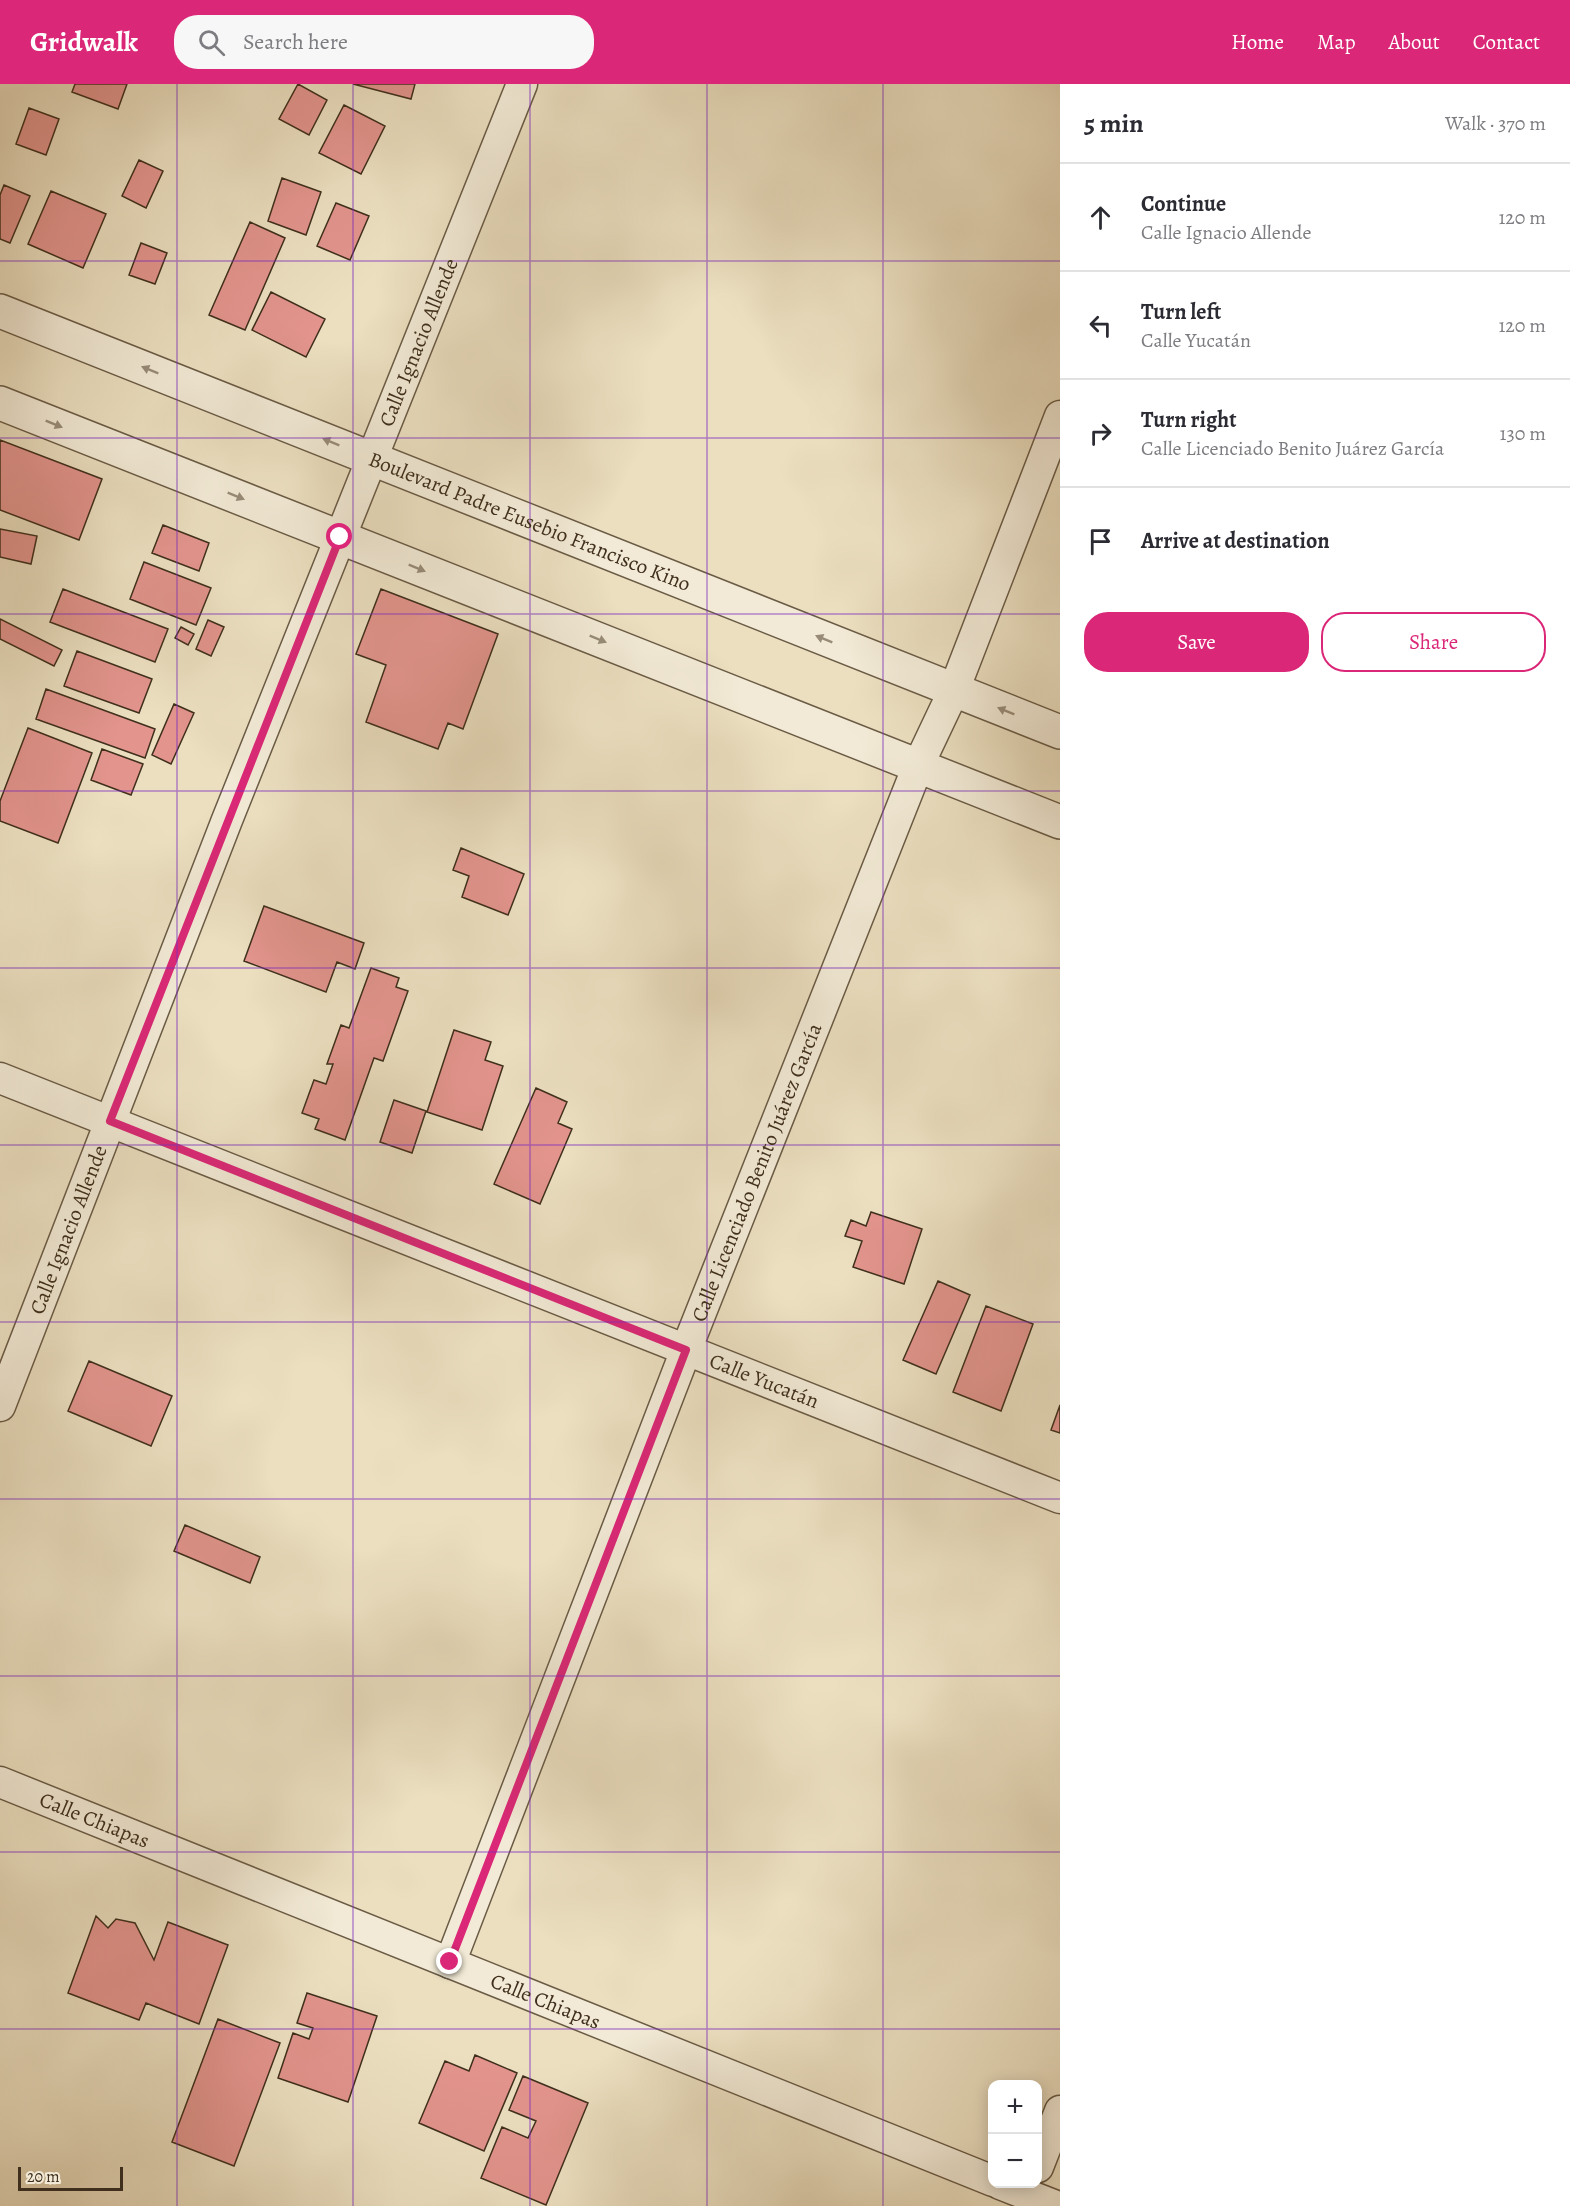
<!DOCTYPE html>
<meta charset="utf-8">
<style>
body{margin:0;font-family:Alegreya,serif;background:#f7f7f7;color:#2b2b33}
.controls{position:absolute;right:18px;bottom:18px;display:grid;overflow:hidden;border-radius:12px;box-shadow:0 3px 15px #0003}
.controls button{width:54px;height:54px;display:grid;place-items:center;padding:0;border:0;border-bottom:2px solid #e1e1e2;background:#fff;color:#2b2b33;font:30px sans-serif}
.scale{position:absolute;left:18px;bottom:15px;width:105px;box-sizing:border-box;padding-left:6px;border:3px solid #3f2f1c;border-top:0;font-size:16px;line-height:21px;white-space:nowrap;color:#3f2f1c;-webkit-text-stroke:4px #f2ead6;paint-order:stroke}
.stop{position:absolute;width:18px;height:18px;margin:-14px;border:4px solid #db2777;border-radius:50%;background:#fff}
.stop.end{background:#db2777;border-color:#fff;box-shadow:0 2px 6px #0008}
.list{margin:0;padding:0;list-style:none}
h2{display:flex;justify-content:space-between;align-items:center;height:78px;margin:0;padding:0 24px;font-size:26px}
h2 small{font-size:20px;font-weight:400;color:#7c7c81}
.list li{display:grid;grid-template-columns:39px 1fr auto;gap:18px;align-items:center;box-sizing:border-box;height:108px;padding:0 24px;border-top:2px solid #e1e1e2}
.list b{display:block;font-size:22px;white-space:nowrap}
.list p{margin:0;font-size:20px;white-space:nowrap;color:#7c7c81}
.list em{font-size:20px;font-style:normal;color:#7c7c81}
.actions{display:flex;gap:12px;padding:18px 24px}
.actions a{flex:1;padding:14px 0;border:2px solid #db2777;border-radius:24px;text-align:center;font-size:21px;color:#db2777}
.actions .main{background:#db2777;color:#fff}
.icon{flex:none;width:33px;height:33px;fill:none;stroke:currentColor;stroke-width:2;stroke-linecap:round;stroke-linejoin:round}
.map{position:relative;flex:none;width:1060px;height:2122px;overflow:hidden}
header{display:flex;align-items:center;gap:36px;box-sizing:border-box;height:84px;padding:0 30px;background:#db2777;color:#fff}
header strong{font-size:28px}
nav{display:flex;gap:33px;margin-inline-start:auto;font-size:21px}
.search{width:420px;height:54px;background:#f7f7f7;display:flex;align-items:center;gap:15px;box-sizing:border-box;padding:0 21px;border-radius:24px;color:#7c7c81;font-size:22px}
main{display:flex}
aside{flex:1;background:#fff}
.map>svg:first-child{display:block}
.building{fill:#e2948d;stroke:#3f2f1c;stroke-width:1.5}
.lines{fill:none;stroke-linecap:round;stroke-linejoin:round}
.minor-casing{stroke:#6a5b45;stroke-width:33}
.tertiary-casing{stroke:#6a5b45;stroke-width:36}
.minor{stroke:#f2ead6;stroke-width:30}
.tertiary{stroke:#f2ead6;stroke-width:33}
.oneway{fill:#988c79}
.route{stroke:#db2777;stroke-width:8}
.grid{fill:none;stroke:#7b2cbf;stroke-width:1.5;stroke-opacity:0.55}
.labels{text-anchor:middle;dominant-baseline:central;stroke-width:6;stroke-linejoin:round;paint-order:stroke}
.street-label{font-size:21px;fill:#3f2f1c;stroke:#f2ead6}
</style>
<header>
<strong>Gridwalk</strong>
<div class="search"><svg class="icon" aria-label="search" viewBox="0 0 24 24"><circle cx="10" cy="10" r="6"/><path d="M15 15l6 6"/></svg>Search here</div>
<nav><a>Home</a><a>Map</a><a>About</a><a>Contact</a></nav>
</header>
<main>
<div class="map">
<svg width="1060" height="2122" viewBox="0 0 1060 2122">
<rect width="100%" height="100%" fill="#ebdfc0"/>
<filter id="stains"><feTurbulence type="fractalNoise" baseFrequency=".00333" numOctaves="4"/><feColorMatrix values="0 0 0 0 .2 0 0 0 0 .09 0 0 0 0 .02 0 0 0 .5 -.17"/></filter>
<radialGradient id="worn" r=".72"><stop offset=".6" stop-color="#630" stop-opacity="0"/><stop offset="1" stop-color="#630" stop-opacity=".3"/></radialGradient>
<path class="building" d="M75,0H127L118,25L72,8Z
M298,0L327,16L309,51L279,35Z
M353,0H415L411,15Z
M344,21L385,42L361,90L319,69Z
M29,24L59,35L46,71L16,60Z
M139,76L163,87L146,124L122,112Z
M282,94L321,108L306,151L268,137Z
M4,101L30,112L10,159L0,155V111Z
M51,107L106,130L83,184L28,160Z
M336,119L369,132L350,176L317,162Z
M250,138L285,154L245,246L209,231Z
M141,159L167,169L155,200L129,191Z
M271,208L325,235L306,273L252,246Z
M0,356L102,395L79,456L0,426Z
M163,441L209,459L199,487L152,469Z
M0,445L37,452L31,480L0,473Z
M144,478L211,504L196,541L130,515Z
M63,505L168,545L155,578L50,538Z
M381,505L498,550L463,645L448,639L438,665L366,638L386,581L356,570Z
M0,535L62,566L54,582L0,555Z
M208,536L224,543L211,572L196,565Z
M181,543L194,550L188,561L175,554Z
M77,567L152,595L139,629L64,602Z
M46,605L155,645L145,674L36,635Z
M174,620L194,629L171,680L152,671Z
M28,644L92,669L58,759L0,737V717Z
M102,665L143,680L131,711L91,696Z
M461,764L524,790L508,831L462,813L469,792L453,786Z
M264,822L364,859L355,885L337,878L326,908L244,877Z
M371,884L399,894L396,903L408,907L383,977L374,974L345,1056L315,1045L319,1035L302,1029L314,996L326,1000L333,980H327L341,941L349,944Z
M454,946L491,958L485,976L503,982L482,1046L427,1028Z
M536,1004L567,1018L558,1039L572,1045L540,1120L494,1100Z
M394,1016L426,1027L412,1069L380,1058Z
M871,1128L922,1145L904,1200L853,1183L862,1157L845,1152L851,1136L866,1142Z
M938,1197L970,1211L936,1290L903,1276Z
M986,1222L1033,1240L1001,1327L953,1308Z
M89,1277L172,1312L151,1362L68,1327Z
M1060,1321V1349L1051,1346Z
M185,1441L260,1473L250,1499L174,1467Z
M96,1832L108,1844L116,1835L135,1839L154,1876L168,1838L228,1861L199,1940L146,1919L139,1936L68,1909Z
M307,1909L377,1932L348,2018L278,1994L293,1949L309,1955L313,1944L297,1939Z
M218,1935L280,1959L234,2082L172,2058Z
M475,1971L517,1989L484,2067L419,2039L445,1977L469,1987Z
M523,1992L588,2019L546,2121L481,2094L502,2043L528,2054L536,2037L509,2026Z"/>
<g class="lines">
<g class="minor-casing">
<g id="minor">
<path id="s1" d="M0,994L1060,1414"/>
<path id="s2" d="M0,1322L227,736L522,0"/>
<path id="s3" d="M0,1698L993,2097"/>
<path id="s4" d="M450,1879L686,1266L918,682L954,606L1060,332"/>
<path d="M1038,2083L1060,2027"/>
<path d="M1000,2100L1056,2122"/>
</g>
</g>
<g class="tertiary-casing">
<g id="tertiary">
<path id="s5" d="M0,227L1060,648"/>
<path d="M0,319L1060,738"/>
</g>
</g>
<use href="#minor" class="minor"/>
<use href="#tertiary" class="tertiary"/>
</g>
<defs><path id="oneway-solid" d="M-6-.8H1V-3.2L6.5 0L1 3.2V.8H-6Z" transform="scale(1.5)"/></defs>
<g class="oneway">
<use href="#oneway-solid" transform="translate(150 286) rotate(-158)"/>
<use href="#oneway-solid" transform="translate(54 340) rotate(22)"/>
<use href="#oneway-solid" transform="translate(331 358) rotate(-158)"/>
<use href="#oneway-solid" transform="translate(236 412) rotate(22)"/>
<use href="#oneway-solid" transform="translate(417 484) rotate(22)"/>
<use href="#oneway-solid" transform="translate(598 555) rotate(22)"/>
<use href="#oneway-solid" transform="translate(824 555) rotate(-158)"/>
<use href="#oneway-solid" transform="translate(1006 627) rotate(-158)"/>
</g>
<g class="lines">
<path class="route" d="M340,453L110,1037L686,1266L450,1878"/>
</g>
<path class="grid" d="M177,0V2122M353,0V2122M530,0V2122M707,0V2122M883,0V2122M0,177H1060M0,354H1060M0,530H1060M0,707H1060M0,884H1060M0,1061H1060M0,1238H1060M0,1415H1060M0,1592H1060M0,1768H1060M0,1945H1060"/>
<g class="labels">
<g class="street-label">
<text stroke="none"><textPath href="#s2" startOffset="1143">Calle Ignacio Allende</textPath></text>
<text stroke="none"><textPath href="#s5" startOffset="570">Boulevard Padre Eusebio Francisco Kino</textPath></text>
<text stroke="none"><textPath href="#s4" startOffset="848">Calle Licenciado Benito Juárez García</textPath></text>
<text stroke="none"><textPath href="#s2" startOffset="189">Calle Ignacio Allende</textPath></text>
<text stroke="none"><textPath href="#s1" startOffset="822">Calle Yucatán</textPath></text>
<text stroke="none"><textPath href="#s3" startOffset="102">Calle Chiapas</textPath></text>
<text stroke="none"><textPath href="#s3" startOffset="588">Calle Chiapas</textPath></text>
</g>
</g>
<rect width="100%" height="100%" filter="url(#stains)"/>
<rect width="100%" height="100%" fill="url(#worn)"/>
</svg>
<div class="controls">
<button>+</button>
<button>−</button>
</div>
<div class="scale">20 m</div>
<div class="stop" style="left:340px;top:453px"></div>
<div class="stop end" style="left:450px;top:1878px"></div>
</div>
<aside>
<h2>5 min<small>Walk · 370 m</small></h2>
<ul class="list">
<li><svg class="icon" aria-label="ahead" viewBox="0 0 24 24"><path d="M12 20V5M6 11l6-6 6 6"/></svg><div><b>Continue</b><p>Calle Ignacio Allende</p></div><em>120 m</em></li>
<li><svg class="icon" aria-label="left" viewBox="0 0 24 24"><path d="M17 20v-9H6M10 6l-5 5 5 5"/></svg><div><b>Turn left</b><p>Calle Yucatán</p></div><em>120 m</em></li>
<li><svg class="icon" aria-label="right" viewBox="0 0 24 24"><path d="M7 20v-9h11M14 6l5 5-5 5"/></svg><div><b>Turn right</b><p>Calle Licenciado Benito Juárez García</p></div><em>130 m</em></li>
<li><svg class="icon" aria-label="arrive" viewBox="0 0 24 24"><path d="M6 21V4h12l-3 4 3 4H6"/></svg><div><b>Arrive at destination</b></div></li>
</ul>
<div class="actions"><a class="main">Save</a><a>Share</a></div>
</aside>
</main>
